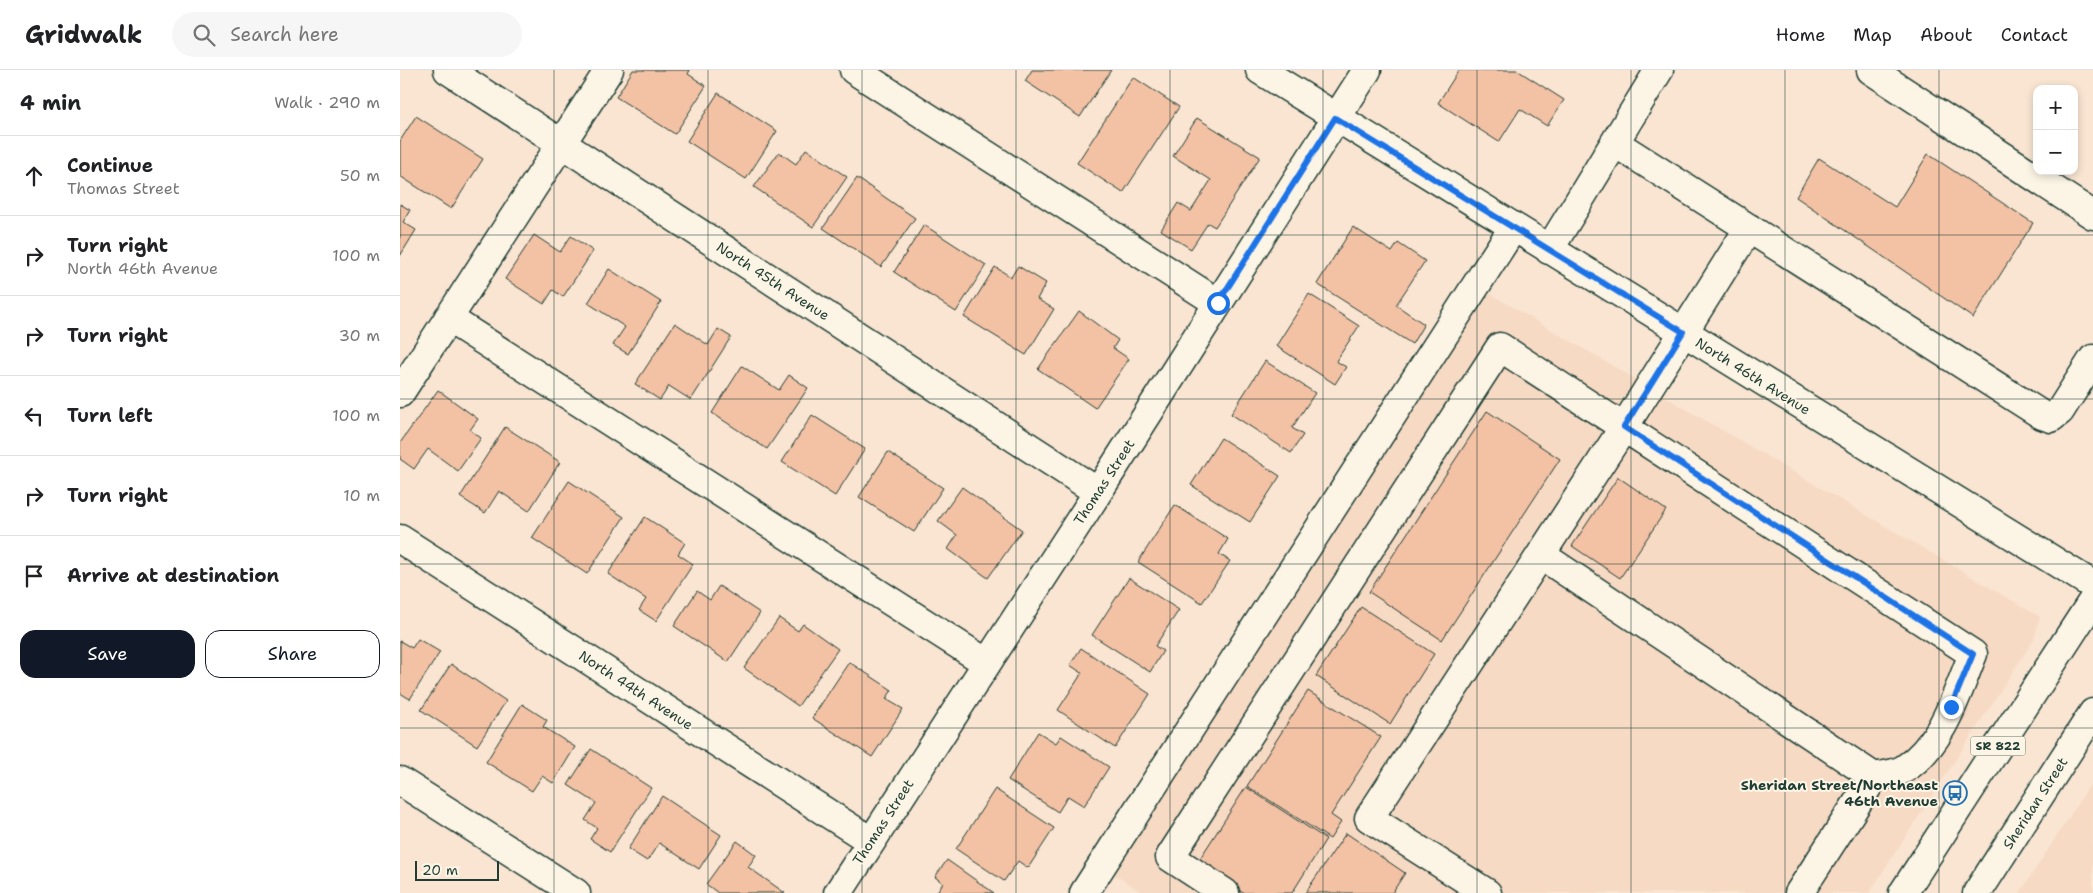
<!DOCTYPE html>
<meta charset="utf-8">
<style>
body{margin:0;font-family:"Shantell Sans",sans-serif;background:#f6f6f6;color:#202124}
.controls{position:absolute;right:15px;top:15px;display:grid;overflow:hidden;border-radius:10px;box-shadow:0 2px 8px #0003}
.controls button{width:45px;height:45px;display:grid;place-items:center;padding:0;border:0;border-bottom:1px solid #e0e0e0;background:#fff;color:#202124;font:25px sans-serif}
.scale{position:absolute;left:15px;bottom:12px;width:84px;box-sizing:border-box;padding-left:5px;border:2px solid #1f3d34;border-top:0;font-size:14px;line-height:18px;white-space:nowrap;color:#1f3d34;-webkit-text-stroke:4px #fcf5e5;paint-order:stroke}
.stop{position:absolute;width:15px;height:15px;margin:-11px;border:4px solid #1a73e8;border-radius:50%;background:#fff}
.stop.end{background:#1a73e8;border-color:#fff;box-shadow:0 1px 5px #0008}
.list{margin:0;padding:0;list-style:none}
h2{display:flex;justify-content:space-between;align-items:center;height:65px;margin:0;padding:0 20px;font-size:21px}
h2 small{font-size:16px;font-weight:400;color:#757577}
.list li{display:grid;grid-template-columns:32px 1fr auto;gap:15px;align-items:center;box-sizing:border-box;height:80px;padding:0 20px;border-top:1px solid #e0e0e0}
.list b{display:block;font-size:19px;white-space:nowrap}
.list p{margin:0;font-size:16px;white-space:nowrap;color:#757577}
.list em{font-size:16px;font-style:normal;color:#757577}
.actions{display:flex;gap:10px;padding:15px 20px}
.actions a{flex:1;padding:11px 0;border:1px solid #111827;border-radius:15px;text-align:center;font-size:18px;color:#111827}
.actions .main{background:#111827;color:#fff}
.icon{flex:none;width:28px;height:28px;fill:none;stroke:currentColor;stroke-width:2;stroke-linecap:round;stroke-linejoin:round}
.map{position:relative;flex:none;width:1693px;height:823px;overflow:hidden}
header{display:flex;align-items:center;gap:30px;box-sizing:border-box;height:70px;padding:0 25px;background:#fff;border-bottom:1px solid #e0e0e0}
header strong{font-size:24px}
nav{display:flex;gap:28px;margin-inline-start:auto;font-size:18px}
.search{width:350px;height:45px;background:#f6f6f6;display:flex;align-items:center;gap:12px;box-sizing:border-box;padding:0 18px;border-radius:28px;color:#757577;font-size:19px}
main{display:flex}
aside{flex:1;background:#fff}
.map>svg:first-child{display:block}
.built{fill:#f7dac4}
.building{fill:#f3c1a4;stroke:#1f3d34}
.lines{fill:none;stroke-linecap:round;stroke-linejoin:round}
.minor-casing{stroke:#1f3d34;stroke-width:31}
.major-casing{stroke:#1f3d34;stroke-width:31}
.minor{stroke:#fcf5e5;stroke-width:28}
.major{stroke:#fcf5e5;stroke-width:28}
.route{stroke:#1a73e8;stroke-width:6}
.grid{fill:none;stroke:#1f3d34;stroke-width:1;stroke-opacity:0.55}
.labels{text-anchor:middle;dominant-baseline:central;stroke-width:4;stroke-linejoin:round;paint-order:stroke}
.shield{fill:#fcf5e5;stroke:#617469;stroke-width:1}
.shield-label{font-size:12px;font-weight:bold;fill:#1f3d34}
.street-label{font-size:14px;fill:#1f3d34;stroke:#fcf5e5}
.poi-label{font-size:14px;font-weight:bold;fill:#1f3d34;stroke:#fcf5e5;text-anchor:end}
</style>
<header>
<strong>Gridwalk</strong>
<div class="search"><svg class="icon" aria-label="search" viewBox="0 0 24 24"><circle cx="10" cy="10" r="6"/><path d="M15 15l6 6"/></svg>Search here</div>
<nav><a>Home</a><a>Map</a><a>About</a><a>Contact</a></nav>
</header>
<main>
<aside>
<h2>4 min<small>Walk · 290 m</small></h2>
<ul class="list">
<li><svg class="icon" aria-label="ahead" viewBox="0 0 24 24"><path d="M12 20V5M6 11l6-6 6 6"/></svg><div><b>Continue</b><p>Thomas Street</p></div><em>50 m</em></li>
<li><svg class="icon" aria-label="right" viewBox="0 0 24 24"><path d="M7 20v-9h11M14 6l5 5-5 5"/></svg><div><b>Turn right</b><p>North 46th Avenue</p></div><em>100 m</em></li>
<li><svg class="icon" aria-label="right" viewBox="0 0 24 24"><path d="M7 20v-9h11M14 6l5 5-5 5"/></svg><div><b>Turn right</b></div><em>30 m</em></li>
<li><svg class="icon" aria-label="left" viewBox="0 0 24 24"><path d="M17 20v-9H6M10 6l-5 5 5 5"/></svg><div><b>Turn left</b></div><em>100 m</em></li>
<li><svg class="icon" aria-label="right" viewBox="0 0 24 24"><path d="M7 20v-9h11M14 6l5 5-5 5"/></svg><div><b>Turn right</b></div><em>10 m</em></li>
<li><svg class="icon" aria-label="arrive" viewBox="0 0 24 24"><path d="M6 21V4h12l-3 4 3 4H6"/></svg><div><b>Arrive at destination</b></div></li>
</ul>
<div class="actions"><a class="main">Save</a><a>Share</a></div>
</aside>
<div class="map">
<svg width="1693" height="823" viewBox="0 0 1693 823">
<rect width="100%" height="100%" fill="#f9e5d2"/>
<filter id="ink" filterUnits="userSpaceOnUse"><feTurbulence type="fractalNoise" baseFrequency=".02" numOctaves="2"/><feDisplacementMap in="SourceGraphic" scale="10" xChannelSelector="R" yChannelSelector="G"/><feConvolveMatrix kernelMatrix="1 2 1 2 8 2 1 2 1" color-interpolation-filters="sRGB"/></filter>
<g filter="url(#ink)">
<path class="built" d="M1087,222L1640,547L1634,569L1469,823H743L709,801Z
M1693,710V823H1620Z"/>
<path class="building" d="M233,0H290L288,4L306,16L275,64L216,27Z
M632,0H711L680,47L625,11Z
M1059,0H1117L1164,30L1147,56L1120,39L1099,72L1038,33Z
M733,7L779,37L723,123L677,93Z
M318,23L377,61L346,109L287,71Z
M16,46L83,89L51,139L0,106V71Z
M797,48L860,87L815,157L808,153L791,179L761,160L778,133L791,141L811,110L773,86Z
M406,79L447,107L413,157L354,117L379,82L396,94Z
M1528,84L1633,153L1573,248L1396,127L1419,88L1495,137Z
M457,108L515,148L481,197L423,158Z
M0,134L10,140L3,152L16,160L0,186Z
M524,155L586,195L556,242L494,202Z
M953,157L992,182L998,173L1025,191L996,235L1024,254L1012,274L917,214Z
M134,165L160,182L171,166L193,181L163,227L153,220L144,234L105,209Z
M618,196L646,213L637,229L654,239L626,285L564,247L595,197L611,207Z
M209,199L261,232L228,284L213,275L225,257L188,233Z
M909,224L959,256L936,291L946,297L935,314L876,276Z
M679,241L718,270L713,278L729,289L695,338L638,299Z
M275,253L308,275L318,259L331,267L291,330L269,316L260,330L235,314Z
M865,291L915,323L892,358L903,365L891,383L831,344Z
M342,296L379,320L389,305L408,318L367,379L312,343Z
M38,320L78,349L70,360L81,368L58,401L28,379L14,399L0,389V373Z
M1087,341L1160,389L1042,570L969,522Z
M412,345L465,379L435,426L382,392Z
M105,357L160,392L129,441L99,421L85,443L60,427Z
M821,368L880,406L850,452L791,415Z
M488,382L543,418L514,462L459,427Z
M1218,407L1266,440L1220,508L1172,476Z
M169,411L224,447L187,504L132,468Z
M562,417L622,460L588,508L548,479L557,465L538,451Z
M775,435L828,469L819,484L830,491L802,533L738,492Z
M245,447L285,473L278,484L293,494L256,551L239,540L246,529L208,504Z
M729,508L779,540L755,576L763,581L750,602L692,565Z
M319,516L360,543L328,592L274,556L297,521L310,530Z
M961,537L1034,584L990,654L916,606Z
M379,548L398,561L403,554L438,579L398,636L344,598Z
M18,569L40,582L10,629L0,623V571L12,578Z
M681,578L750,624L715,678L658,640L682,603L670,595Z
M449,592L492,620L486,629L503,639L472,687L412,648Z
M51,594L106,631L77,676L21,640Z
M908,621L981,667L931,745L941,752L930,769L847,716Z
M122,634L147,650L143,657L175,677L153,713L142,706L132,721L86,692Z
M638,662L656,673L661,666L709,697L684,736L668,726L658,742L608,710Z
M191,679L251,718L210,782L190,769L197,758L185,750L196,733L168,715Z
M846,717L926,769L892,823H843L797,793Z
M595,719L654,758L628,798L618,791L604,811L556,779Z
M262,726L321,765L299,799L259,773L247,791L228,779Z
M946,763L1005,803L992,823H905Z
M337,771L356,785L348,797L385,823H318L306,814Z
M547,790L594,823H536L543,813L535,807Z"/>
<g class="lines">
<g class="minor-casing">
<path id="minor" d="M48,0L698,422
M454,0L818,233
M860,0L1693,515
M1471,0L1693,145
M1215,73L1642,345L1651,348L1660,341L1693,289
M1149,180L1259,0
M48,248L587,593
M0,323L209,0
M0,469L471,771
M1141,485L1474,707
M0,711L176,823
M438,823L698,422L967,0
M684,823L1113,158
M825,823L770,787L1100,277L1573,584C1556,625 1543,674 1504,699C1496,704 1483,705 1474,707L1399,823
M1087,823L969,748L1224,357L1349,158"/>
</g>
<g class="major-casing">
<path id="major" d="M1503,823L1693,530
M1577,823L1693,643"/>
</g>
<use href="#minor" class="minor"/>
<use href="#major" class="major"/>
</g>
</g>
<g class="lines" filter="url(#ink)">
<path class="route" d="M818,233L935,48L1283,262L1224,357L1573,584L1551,637"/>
</g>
<path class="grid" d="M154,0V823M308,0V823M462,0V823M616,0V823M770,0V823M923,0V823M1077,0V823M1231,0V823M1385,0V823M1539,0V823M0,165H1693M0,329H1693M0,494H1693M0,658H1693"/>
<defs>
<g id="bus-ring" transform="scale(1.25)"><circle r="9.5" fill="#fcf5e5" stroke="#1f6fb2" stroke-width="1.5"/><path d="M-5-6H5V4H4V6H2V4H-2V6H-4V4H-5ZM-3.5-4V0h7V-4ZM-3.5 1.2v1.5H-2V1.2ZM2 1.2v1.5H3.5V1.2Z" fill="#1f6fb2"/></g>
</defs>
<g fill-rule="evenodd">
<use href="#bus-ring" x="1555" y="723"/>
</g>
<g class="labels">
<rect class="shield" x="1570.5" y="666.5" width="55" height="19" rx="4"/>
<g class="shield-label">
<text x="1598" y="676">SR 822</text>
</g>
<g class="street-label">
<text transform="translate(373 211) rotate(33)">North 45th Avenue</text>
<text transform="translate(1353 306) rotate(32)">North 46th Avenue</text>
<text transform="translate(704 412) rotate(-57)">Thomas Street</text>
<text transform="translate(236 620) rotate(33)">North 44th Avenue</text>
<text transform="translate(1635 733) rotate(-57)">Sheridan Street</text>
<text transform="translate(483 752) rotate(-57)">Thomas Street</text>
</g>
<g class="poi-label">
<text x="1538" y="715">Sheridan Street/Northeast<tspan x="1538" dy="16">46th Avenue</tspan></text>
</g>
</g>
</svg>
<div class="controls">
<button>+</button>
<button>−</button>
</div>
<div class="scale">20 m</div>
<div class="stop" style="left:818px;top:233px"></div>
<div class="stop end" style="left:1551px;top:637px"></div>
</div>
</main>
